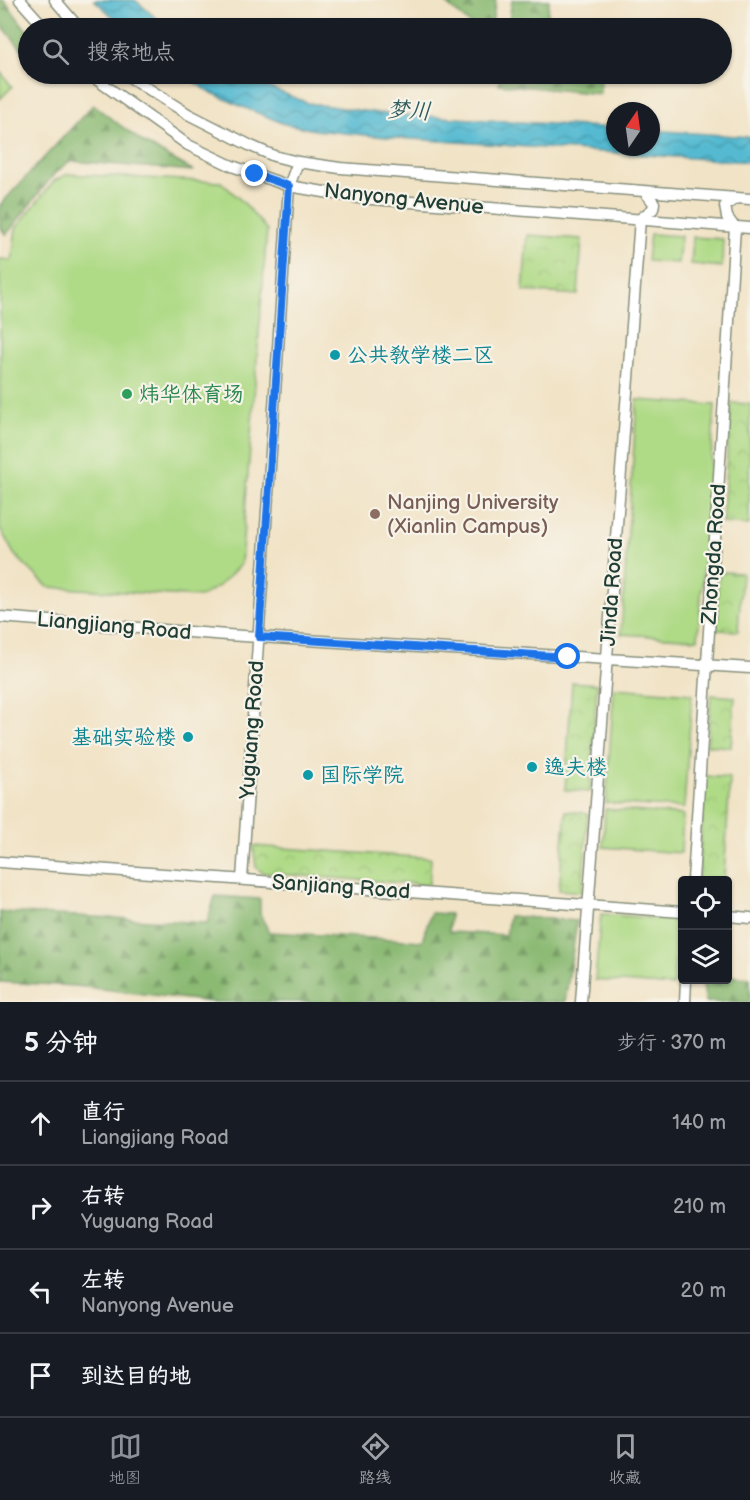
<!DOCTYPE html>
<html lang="zh">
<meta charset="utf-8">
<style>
body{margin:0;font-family:"Balsamiq Sans","LXGW WenKai TC",sans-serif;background:#20242c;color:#f1f3f6}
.controls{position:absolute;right:18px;bottom:18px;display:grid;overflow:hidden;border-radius:6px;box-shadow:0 2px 4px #0004}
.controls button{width:54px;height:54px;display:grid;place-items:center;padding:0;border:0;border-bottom:2px solid #363941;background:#171b24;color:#f1f3f6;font:30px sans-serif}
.compass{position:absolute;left:606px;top:102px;width:54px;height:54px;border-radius:50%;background:#171b24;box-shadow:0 2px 4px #0004;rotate:13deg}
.stop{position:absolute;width:18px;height:18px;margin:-14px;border:4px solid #1a73e8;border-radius:50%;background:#fff}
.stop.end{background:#1a73e8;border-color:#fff;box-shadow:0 2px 6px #0008}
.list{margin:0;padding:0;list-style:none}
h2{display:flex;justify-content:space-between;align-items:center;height:78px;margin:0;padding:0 24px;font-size:26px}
h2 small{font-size:20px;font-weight:400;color:#9ea1a6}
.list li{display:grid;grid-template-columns:39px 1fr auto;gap:18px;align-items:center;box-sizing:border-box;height:84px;padding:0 24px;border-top:2px solid #363941}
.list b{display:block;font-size:22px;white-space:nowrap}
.list p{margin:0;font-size:20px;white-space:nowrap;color:#9ea1a6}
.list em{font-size:20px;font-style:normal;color:#9ea1a6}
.icon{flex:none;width:33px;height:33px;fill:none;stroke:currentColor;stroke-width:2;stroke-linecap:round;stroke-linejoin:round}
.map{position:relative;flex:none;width:750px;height:1002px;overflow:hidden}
.search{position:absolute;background:#171b24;box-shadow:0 2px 4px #0004;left:18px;right:18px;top:18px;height:66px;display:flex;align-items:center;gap:15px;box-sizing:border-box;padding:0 21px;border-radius:33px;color:#9ea1a6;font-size:22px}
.sheet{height:414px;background:#171b24}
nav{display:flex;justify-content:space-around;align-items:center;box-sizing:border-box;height:84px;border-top:2px solid #363941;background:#171b24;font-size:16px;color:#9ea1a6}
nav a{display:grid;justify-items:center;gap:3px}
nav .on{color:#8c9099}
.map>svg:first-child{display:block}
.green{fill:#afda86;stroke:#678c5d;stroke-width:1.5}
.forest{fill:url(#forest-firs);stroke:#557c54;stroke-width:1.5}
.park{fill:url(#park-crowns);stroke:#678c5d;stroke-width:1.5}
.water{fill:url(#water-waves);stroke:#3a7c82;stroke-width:1.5}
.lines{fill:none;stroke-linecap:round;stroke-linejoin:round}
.street-casing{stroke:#88907d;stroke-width:13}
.street{stroke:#fff;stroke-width:10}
.route{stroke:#1a73e8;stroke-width:8}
.culture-dot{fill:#0f9aa8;stroke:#f7f3e8;stroke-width:2}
.leisure-dot{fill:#2e9e5b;stroke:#f7f3e8;stroke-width:2}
.education-dot{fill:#8d6e63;stroke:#f7f3e8;stroke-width:2}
.labels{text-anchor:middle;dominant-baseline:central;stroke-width:4.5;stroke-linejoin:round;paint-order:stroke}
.street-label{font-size:21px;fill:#1f3d34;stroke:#f7f3e8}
.culture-label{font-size:21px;fill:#0d838f;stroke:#f7f3e8;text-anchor:start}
.leisure-label{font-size:21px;fill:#27864d;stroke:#f7f3e8;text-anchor:start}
.education-label{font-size:21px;fill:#785e54;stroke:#f7f3e8;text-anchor:start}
.water-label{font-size:22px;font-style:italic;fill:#2c5c5b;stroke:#f7f3e8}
</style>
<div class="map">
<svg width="750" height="1002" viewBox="0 0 750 1002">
<defs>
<pattern id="forest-firs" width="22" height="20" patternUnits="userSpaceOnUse" patternTransform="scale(1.5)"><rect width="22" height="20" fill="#8bba73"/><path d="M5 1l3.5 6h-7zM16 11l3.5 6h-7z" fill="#71985f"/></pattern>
<pattern id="park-crowns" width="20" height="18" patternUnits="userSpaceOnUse" patternTransform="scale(1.5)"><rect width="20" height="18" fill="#afda86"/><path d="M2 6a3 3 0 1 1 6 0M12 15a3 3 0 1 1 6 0" fill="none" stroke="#96bc74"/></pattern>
<pattern id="water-waves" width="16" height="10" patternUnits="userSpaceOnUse" patternTransform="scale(1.5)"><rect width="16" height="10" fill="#54bad1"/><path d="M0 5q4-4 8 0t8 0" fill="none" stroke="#4598aa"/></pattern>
</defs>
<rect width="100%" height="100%" fill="#f7f3e8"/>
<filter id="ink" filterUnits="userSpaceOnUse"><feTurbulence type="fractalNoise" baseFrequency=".0167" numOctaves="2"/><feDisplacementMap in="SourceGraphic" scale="12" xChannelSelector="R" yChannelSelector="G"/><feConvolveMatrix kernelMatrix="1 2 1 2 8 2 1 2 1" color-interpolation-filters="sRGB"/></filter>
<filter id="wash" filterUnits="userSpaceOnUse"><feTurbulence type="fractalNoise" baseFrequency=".008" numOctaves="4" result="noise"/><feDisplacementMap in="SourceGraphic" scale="24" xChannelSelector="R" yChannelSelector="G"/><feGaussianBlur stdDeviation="1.35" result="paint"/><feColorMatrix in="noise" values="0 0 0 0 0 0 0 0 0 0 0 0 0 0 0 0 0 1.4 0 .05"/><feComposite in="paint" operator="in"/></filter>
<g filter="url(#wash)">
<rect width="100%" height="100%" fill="#f1e3c6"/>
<path class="green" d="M0,71L12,87L0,99Z
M68,174L221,182L245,204L267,230L241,564L219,586L200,597L48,587L14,554L0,528V259L12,260L16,228L54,181Z
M650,234L681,236L678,263L647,261Z
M693,237L723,239L722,267L691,264Z
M637,400L715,405L698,639L621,634Z
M614,688L692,694L684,808L606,803Z
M605,809L683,815L681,853L603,847Z
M601,914L678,920L673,986L595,980Z"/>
<path class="forest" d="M0,0H4L28,32V57L0,23Z
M442,0H496L491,28H475Z
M512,0H549L547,28H508Z
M500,74H600V94L499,84Z
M93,105L144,143L194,171L70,161L54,174L6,235L0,227V205Z
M215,896L260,899V914L269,932L422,941L431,913L450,914L449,932L506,935L509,916L577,921L565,1002H213L76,986L0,982V912L207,923Z
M728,976L750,978V1002H706L702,980H728Z"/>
<path class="park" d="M527,235L582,239L578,295L523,291Z
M731,403L750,404L749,525L722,523Z
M719,572L742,573L738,631L716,630Z
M572,682L597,684L590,792L565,790Z
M711,695L735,697L731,747L707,745Z
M705,776L730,778L724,880H698Z
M566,811L588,813L582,892L559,890Z
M253,846L431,858L429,885L263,873L256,867Z"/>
<path class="water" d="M94,0H135L168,28H126Z
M183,74H235L308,103L378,113L615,128V147H651V130L750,137V162L397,138L315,130L285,124L238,105L208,91Z"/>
</g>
<g filter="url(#ink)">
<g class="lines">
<g class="street-casing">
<path id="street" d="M20,0L45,28
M55,0L79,28
M89,74L188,145L232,166L289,186L359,198L750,228
M125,74L188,114L251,146L274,156L298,162L340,168L750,199
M0,617L227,635L750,668
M0,862L682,912
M242,879L289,186L298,162
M693,880L735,228L727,217L725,206L735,199
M728,916L750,918
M581,1002L640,219L653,209L654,203L645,192
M685,1002L686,980"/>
</g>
<use href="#street" class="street"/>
</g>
</g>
<g class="lines" filter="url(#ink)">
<path class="route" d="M255,174L289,186L259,637L568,657"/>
</g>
<g class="culture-dot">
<circle cx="335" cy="355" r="6"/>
<circle cx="188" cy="737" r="6"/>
<circle cx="532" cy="767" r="6"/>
<circle cx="308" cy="775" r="6"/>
</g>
<circle class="leisure-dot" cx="127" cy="394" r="6"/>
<circle class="education-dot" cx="375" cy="514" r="6"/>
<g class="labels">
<g class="street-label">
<text transform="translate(404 199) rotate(6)">Nanyong Avenue</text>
<text transform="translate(714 554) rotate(-86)">Zhongda Road</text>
<text transform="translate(612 592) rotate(-86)">Jinda Road</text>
<text transform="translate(114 626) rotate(5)">Liangjiang Road</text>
<text transform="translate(252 730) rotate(-86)">Yuguang Road</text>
<text transform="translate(341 887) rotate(4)">Sanjiang Road</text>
</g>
<g class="culture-label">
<text x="347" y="355">公共教学楼二区</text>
<text x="176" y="737" text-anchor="end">基础实验楼</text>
<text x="544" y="767">逸夫楼</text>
<text x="320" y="775">国际学院</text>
</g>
<g class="leisure-label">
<text x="139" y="394">炜华体育场</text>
</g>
<g class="education-label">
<text x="387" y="502">Nanjing University<tspan x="387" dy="24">(Xianlin Campus)</tspan></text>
</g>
<g class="water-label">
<text transform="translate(409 111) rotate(4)">梦川</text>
</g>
</g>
</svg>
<div class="controls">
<button><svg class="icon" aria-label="locate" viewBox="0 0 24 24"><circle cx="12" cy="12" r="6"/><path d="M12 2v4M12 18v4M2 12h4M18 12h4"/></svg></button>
<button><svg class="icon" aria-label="layers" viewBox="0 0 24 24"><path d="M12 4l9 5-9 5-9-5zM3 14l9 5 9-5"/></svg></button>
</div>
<svg class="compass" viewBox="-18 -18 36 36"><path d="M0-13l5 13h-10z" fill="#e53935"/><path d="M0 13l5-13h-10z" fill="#9ea1a6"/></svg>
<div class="stop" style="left:568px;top:657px"></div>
<div class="stop end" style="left:255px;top:174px"></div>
<div class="search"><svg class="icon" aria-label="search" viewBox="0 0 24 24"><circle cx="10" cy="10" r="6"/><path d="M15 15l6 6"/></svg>搜索地点</div>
</div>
<section class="sheet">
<h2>5 分钟<small>步行 · 370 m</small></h2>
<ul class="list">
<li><svg class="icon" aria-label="ahead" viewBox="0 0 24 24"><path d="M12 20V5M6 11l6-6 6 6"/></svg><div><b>直行</b><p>Liangjiang Road</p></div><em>140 m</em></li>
<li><svg class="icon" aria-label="right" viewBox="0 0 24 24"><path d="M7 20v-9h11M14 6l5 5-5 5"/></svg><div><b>右转</b><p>Yuguang Road</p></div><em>210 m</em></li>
<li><svg class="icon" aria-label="left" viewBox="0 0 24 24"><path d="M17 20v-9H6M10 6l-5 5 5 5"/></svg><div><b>左转</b><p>Nanyong Avenue</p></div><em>20 m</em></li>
<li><svg class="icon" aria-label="arrive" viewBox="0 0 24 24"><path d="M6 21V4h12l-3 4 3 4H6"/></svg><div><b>到达目的地</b></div></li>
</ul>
</section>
<nav>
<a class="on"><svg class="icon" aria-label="map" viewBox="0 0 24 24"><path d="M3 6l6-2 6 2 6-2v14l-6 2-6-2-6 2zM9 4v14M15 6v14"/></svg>地图</a>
<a><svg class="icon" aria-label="directions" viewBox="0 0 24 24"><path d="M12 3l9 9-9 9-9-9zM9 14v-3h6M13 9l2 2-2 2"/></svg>路线</a>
<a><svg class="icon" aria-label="saved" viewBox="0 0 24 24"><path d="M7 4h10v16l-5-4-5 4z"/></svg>收藏</a>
</nav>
